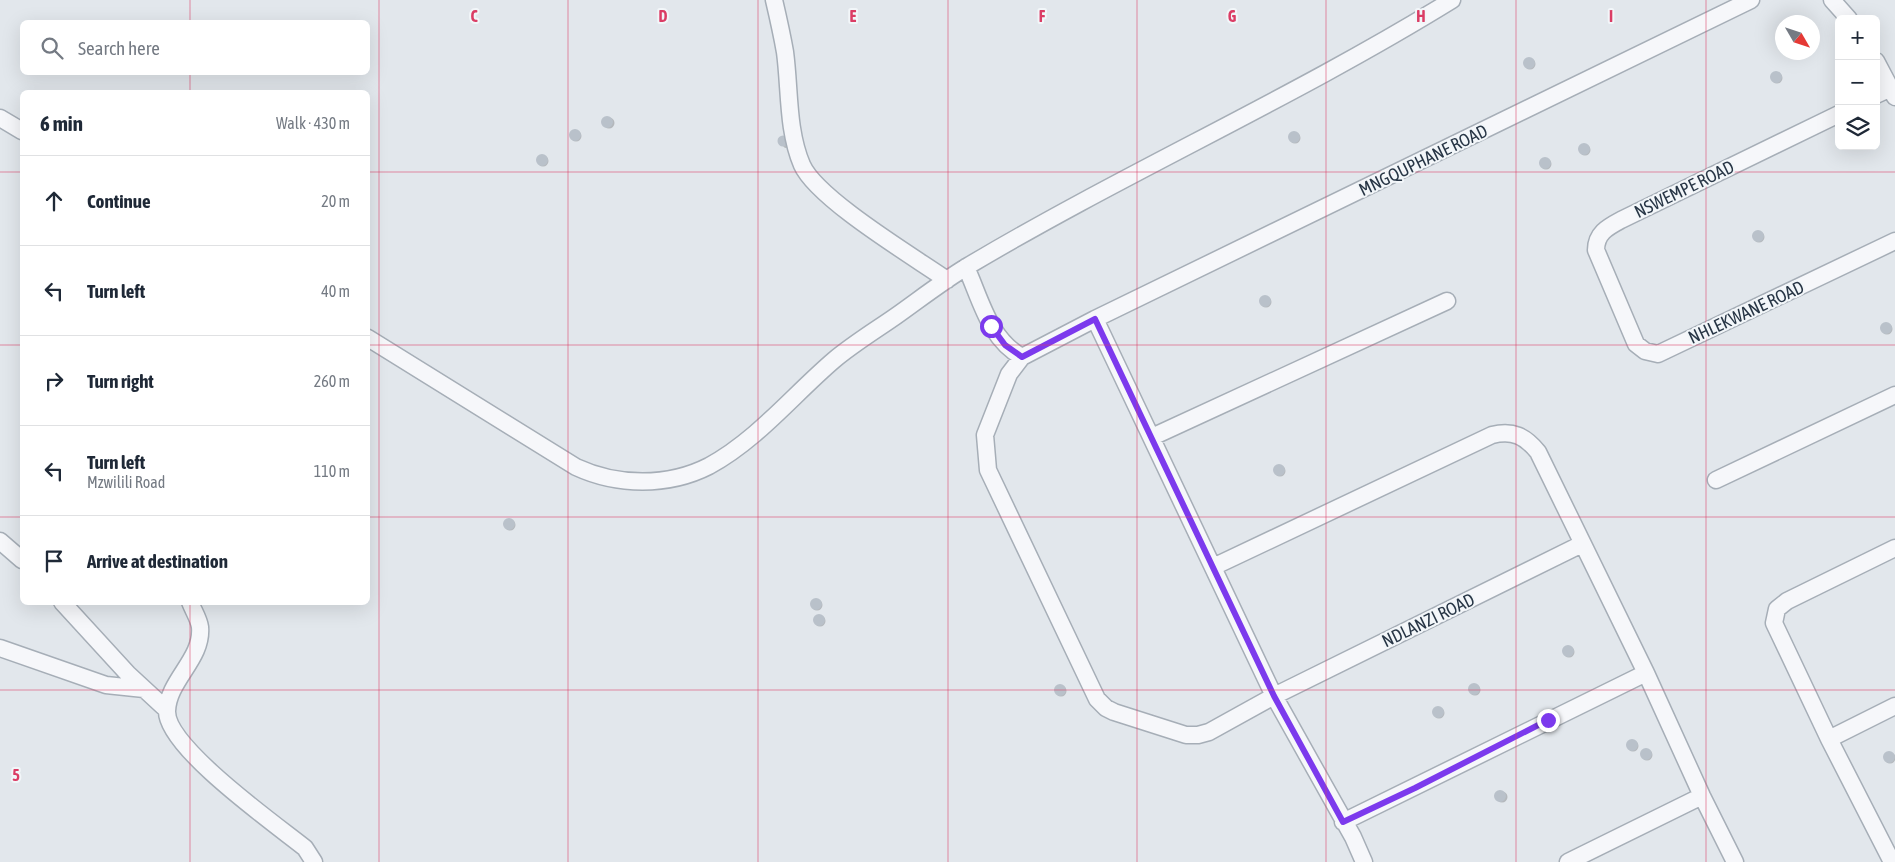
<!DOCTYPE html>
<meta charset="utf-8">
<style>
body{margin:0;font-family:"Asap Condensed",sans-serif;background:#f2f2f3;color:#1f2937}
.controls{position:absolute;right:15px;top:15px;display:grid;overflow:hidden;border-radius:8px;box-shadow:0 5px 20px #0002}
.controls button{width:45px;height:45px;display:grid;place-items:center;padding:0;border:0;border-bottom:1px solid #e0e1e3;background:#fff;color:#1f2937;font:25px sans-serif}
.compass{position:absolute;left:1775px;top:15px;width:45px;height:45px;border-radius:50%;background:#fff;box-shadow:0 5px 20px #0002;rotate:129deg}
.stop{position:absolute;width:15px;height:15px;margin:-11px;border:4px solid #7c3aed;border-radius:50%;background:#fff}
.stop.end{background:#7c3aed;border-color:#fff;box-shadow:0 1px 5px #0008}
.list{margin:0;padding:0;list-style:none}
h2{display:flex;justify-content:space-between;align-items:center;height:65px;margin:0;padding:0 20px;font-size:21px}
h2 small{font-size:16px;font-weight:400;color:#747a83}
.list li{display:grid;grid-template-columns:32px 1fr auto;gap:15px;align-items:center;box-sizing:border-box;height:90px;padding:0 20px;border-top:1px solid #e0e1e3}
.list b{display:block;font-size:19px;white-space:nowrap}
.list p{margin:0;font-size:16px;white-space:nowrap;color:#747a83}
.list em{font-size:16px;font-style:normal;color:#747a83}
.icon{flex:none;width:28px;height:28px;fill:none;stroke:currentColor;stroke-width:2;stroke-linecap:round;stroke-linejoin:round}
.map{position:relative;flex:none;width:1895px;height:862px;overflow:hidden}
.search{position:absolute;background:#fff;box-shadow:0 5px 20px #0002;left:20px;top:20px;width:350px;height:55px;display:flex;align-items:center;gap:12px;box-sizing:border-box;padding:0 18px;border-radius:8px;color:#747a83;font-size:19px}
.panel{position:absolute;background:#fff;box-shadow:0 5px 20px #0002;left:20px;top:90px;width:350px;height:515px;border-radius:8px}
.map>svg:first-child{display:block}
.shadow{fill:#0003}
.building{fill:#b9c1ca}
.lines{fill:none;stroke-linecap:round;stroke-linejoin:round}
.minor-casing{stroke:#a6aeb7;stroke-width:19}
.minor{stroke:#f6f7fa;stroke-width:16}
.route{stroke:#7c3aed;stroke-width:6}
.grid{fill:none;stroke:#db3d65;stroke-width:1;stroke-opacity:0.55}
.labels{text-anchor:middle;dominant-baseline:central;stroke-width:4;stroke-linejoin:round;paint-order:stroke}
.street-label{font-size:18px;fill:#283646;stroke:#f2f6f9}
.grid-label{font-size:16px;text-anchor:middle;font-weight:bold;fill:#db3d65;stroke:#f2f6f9;stroke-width:4;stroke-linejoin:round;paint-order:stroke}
</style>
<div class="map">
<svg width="1895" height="862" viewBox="0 0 1895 862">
<rect width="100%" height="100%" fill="#e2e7ec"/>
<path class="shadow" d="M1524.5 64a5.5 5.5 0 1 1 11 0a5.5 5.5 0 1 1-11 0Z
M1771.5 78a5.5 5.5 0 1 1 11 0a5.5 5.5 0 1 1-11 0Z
M603.5 123a5.5 5.5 0 1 1 11 0a5.5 5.5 0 1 1-11 0Z
M570.5 136a5.5 5.5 0 1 1 11 0a5.5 5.5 0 1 1-11 0Z
M1289.5 138a5.5 5.5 0 1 1 11 0a5.5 5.5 0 1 1-11 0Z
M785,136L789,139L791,147L785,148L781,144L780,140Z
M1579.5 150a5.5 5.5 0 1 1 11 0a5.5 5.5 0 1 1-11 0Z
M537.5 161a5.5 5.5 0 1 1 11 0a5.5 5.5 0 1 1-11 0Z
M1540.5 164a5.5 5.5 0 1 1 11 0a5.5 5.5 0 1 1-11 0Z
M1753.5 237a5.5 5.5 0 1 1 11 0a5.5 5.5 0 1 1-11 0Z
M1260.5 302a5.5 5.5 0 1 1 11 0a5.5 5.5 0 1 1-11 0Z
M1881.5 329a5.5 5.5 0 1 1 11 0a5.5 5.5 0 1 1-11 0Z
M1274.5 471a5.5 5.5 0 1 1 11 0a5.5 5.5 0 1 1-11 0Z
M504.5 525a5.5 5.5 0 1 1 11 0a5.5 5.5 0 1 1-11 0Z
M811.5 605a5.5 5.5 0 1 1 11 0a5.5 5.5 0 1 1-11 0Z
M814.5 621a5.5 5.5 0 1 1 11 0a5.5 5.5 0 1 1-11 0Z
M1563.5 652a5.5 5.5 0 1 1 11 0a5.5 5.5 0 1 1-11 0Z
M1469.5 690a5.5 5.5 0 1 1 11 0a5.5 5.5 0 1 1-11 0Z
M1055.5 691a5.5 5.5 0 1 1 11 0a5.5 5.5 0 1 1-11 0Z
M1433.5 713a5.5 5.5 0 1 1 11 0a5.5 5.5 0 1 1-11 0Z
M1627.5 746a5.5 5.5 0 1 1 11 0a5.5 5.5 0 1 1-11 0Z
M1641.5 755a5.5 5.5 0 1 1 11 0a5.5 5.5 0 1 1-11 0Z
M1884.5 758a5.5 5.5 0 1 1 11 0a5.5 5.5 0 1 1-11 0Z
M1496.5 797a5.5 5.5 0 1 1 11 0a5.5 5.5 0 1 1-11 0Z"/>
<path class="building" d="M1523 63a6 6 0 1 1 12 0a6 6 0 1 1-12 0Z
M1770 77a6 6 0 1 1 12 0a6 6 0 1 1-12 0Z
M601 122a6 6 0 1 1 12 0a6 6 0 1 1-12 0Z
M569 135a6 6 0 1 1 12 0a6 6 0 1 1-12 0Z
M1288 137a6 6 0 1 1 12 0a6 6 0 1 1-12 0Z
M777.5 141a5.5 5.5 0 1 1 11 0a5.5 5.5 0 1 1-11 0Z
M1578 149a6 6 0 1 1 12 0a6 6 0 1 1-12 0Z
M536 160a6 6 0 1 1 12 0a6 6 0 1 1-12 0Z
M1539 163a6 6 0 1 1 12 0a6 6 0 1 1-12 0Z
M1752 236a6 6 0 1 1 12 0a6 6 0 1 1-12 0Z
M1259 301a6 6 0 1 1 12 0a6 6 0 1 1-12 0Z
M1880 328a6 6 0 1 1 12 0a6 6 0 1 1-12 0Z
M1273 470a6 6 0 1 1 12 0a6 6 0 1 1-12 0Z
M503 524a6 6 0 1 1 12 0a6 6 0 1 1-12 0Z
M810 604a6 6 0 1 1 12 0a6 6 0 1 1-12 0Z
M813 620a6 6 0 1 1 12 0a6 6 0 1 1-12 0Z
M1562 651a6 6 0 1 1 12 0a6 6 0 1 1-12 0Z
M1468 689a6 6 0 1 1 12 0a6 6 0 1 1-12 0Z
M1054 690a6 6 0 1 1 12 0a6 6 0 1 1-12 0Z
M1432 712a6 6 0 1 1 12 0a6 6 0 1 1-12 0Z
M1626 745a6 6 0 1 1 12 0a6 6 0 1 1-12 0Z
M1640 754a6 6 0 1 1 12 0a6 6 0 1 1-12 0Z
M1883 757a6 6 0 1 1 12 0a6 6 0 1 1-12 0Z
M1494 796a6 6 0 1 1 12 0a6 6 0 1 1-12 0Z"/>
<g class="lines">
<g class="minor-casing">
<path id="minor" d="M774,0C778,17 782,35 785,52C790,89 787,130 802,165C817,199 914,257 947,280
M1832,0L1849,19
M1876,61L1895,97
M1876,95L1891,88
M1839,114L1621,220C1608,227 1596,233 1596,250L1636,344L1645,351L1658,354L1895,241
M0,118L22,131
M966,267C981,300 989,339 1022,357
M1095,319L1274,696L1353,837L1364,862
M368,338L576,467C617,486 668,487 709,466C757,440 793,395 834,360C853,344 876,330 896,316C920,299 943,281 968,266C1126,172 1295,97 1452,0
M1152,437L1447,301
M1716,480L1895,395
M0,541L22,560
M1582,544L1274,696L1209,732L1198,735H1186L1114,712L1106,708L1097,699L988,470L985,435L1009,374L1022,357L1095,319L1751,0
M1895,548L1787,601L1777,609L1774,623L1829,739L1892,862L1895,861
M1213,567L1492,435C1513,430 1525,436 1538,452L1646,673L1702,796L1735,862
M62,602L128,674L167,710
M190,602C193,610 199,619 200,627C203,659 168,680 167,711C166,747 275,824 305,848L314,862
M0,648L106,685L144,689
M1829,739L1895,706
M1343,822L1646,673
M1568,862L1702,796"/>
</g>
<use href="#minor" class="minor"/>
</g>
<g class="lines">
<path class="route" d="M991,326L1005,345L1022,357L1095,319L1274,696L1343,822L1415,788L1548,720"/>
</g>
<path class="grid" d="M190,0V22M379,0V862M568,0V862M758,0V862M948,0V862M1137,0V862M1326,0V862M1516,0V862M1706,0V862M190,72V92M0,172H22M368,172H1895M0,345H22M368,345H1895M0,517H22M368,517H1895M190,602V862M0,690H1895"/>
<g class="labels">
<g class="street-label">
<text transform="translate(1423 160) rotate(-26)">MNGQUPHANE ROAD</text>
<text transform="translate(1684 189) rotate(-26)">NSWEMPE ROAD</text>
<text transform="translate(1746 312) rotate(-25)">NHLEKWANE ROAD</text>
<text transform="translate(1428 620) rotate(-26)">NDLANZI ROAD</text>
</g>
</g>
<g class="grid-label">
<text x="474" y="22">C</text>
<text x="663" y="22">D</text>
<text x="853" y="22">E</text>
<text x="1042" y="22">F</text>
<text x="1232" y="22">G</text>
<text x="1421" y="22">H</text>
<text x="1611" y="22">I</text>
<text x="16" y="781">5</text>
</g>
</svg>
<div class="controls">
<button>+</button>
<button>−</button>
<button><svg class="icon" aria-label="layers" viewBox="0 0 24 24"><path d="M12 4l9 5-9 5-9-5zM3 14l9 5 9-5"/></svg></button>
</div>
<svg class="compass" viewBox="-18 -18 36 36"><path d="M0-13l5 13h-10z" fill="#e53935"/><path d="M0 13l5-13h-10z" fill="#747a83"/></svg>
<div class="stop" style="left:991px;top:326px"></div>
<div class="stop end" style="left:1548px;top:720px"></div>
<div class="search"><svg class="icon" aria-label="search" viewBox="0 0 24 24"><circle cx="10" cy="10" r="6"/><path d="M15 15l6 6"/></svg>Search here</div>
<section class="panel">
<h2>6 min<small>Walk · 430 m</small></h2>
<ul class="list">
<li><svg class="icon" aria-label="ahead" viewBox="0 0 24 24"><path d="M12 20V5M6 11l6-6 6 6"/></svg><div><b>Continue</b></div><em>20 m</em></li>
<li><svg class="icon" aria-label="left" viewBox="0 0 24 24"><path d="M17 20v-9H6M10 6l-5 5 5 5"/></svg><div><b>Turn left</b></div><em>40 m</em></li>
<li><svg class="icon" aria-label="right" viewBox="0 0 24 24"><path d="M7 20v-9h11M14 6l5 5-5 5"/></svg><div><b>Turn right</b></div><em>260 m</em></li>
<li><svg class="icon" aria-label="left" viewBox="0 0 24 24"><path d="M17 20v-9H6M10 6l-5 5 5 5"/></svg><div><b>Turn left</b><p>Mzwilili Road</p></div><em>110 m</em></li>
<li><svg class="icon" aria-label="arrive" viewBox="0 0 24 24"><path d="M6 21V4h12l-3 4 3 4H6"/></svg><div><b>Arrive at destination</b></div></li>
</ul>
</section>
</div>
